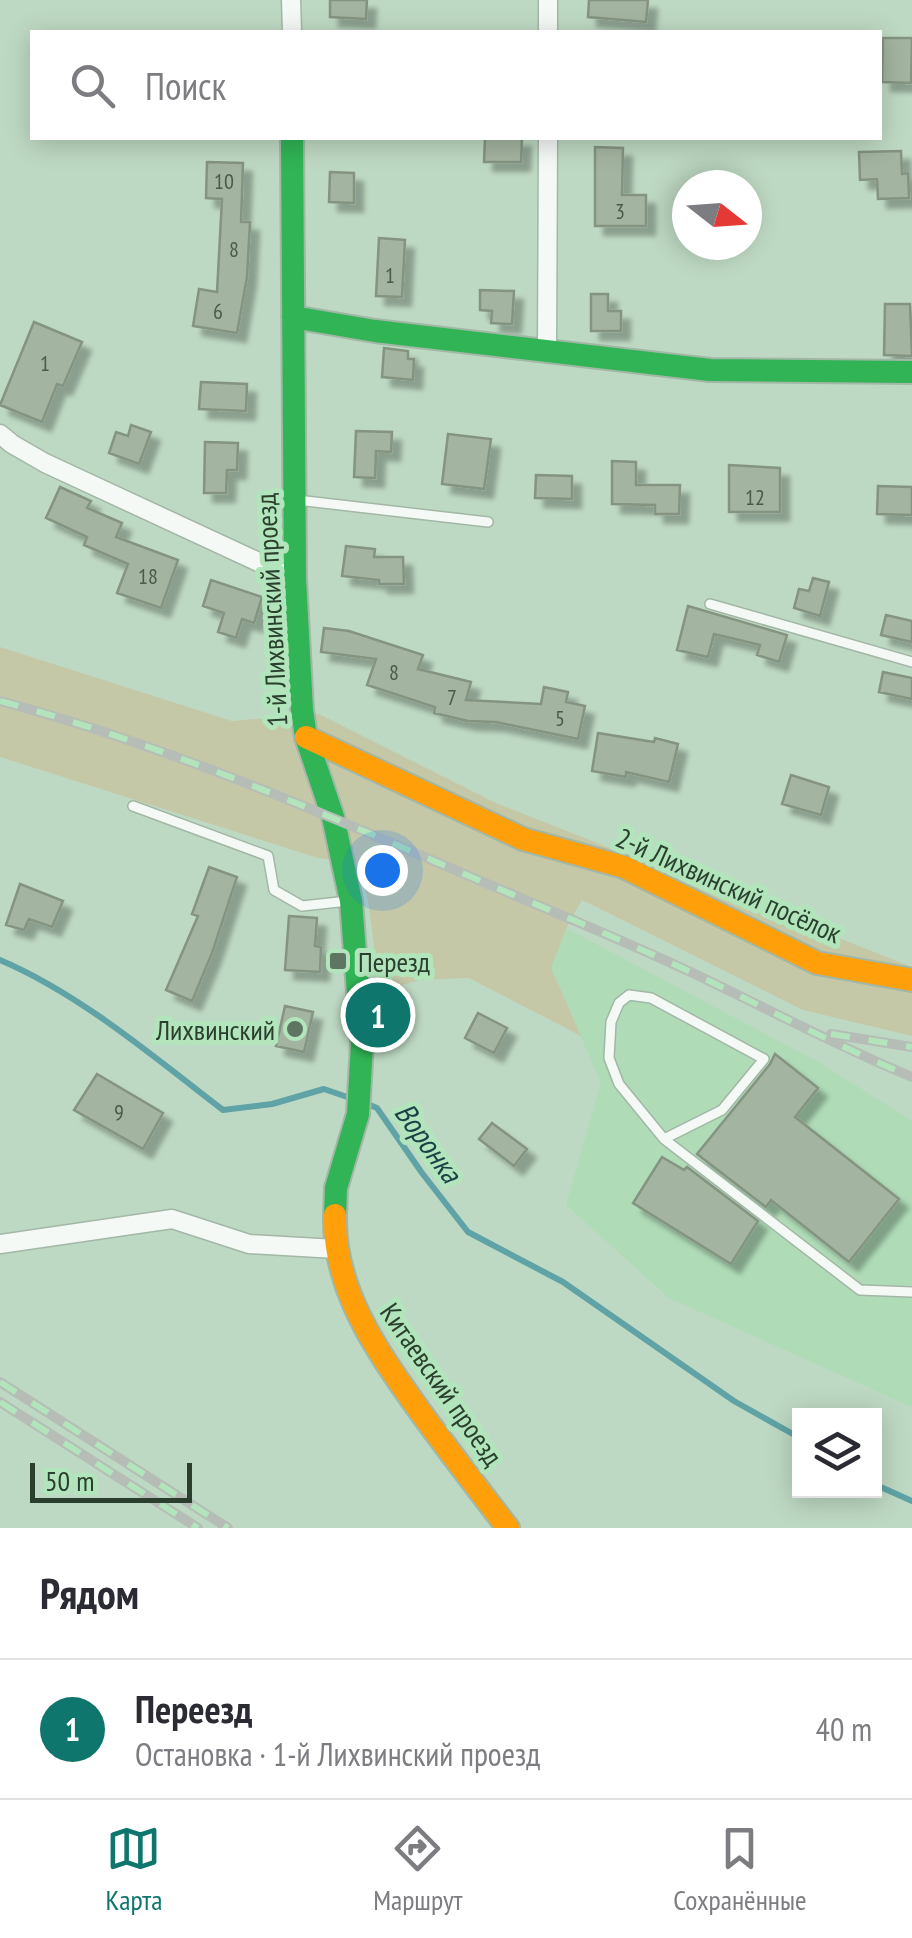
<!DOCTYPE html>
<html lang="ru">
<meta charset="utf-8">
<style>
body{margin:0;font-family:"PT Sans Narrow",sans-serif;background:#f2f2f3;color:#2b2b33}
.controls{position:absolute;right:30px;bottom:30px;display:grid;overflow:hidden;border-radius:0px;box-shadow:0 5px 25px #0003}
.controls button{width:90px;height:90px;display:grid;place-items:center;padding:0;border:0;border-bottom:2px solid #e1e1e2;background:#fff;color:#2b2b33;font:50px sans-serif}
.compass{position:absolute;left:672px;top:170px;width:90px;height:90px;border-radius:50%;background:#fff;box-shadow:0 5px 25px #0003;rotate:107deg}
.scale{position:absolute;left:30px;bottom:25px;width:162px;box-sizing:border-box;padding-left:10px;border:5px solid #2a3f2e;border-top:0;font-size:28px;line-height:35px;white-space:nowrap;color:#2a3f2e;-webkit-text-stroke:8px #b2e5bb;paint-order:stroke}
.you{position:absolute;left:382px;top:870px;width:35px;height:35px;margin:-25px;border:8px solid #fff;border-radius:50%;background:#1a73e8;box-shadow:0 0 0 15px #1a73e833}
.badge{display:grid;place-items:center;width:65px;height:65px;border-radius:50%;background:#0f766e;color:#fff;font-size:32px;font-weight:700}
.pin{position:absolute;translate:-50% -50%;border:5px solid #fff;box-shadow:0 2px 10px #0006}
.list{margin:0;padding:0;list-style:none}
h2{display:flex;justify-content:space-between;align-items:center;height:130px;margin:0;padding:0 40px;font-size:42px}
h2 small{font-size:32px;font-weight:400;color:#7c7c81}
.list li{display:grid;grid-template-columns:65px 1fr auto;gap:30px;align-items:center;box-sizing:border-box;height:140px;padding:0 40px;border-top:2px solid #e1e1e2}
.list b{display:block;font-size:38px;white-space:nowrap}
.list p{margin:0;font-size:32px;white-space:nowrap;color:#7c7c81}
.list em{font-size:32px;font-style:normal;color:#7c7c81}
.icon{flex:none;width:55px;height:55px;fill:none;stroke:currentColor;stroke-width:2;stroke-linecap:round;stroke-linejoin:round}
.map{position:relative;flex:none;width:912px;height:1528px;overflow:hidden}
.search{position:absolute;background:#fff;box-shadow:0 5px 25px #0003;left:30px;right:30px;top:30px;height:110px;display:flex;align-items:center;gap:25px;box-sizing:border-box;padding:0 35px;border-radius:0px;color:#7c7c81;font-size:38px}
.sheet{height:270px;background:#fff}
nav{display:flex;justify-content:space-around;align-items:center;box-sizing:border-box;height:140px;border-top:2px solid #e1e1e2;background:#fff;font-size:28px;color:#7c7c81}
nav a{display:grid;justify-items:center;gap:5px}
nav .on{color:#0f766e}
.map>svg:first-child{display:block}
.built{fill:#afdbb7}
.green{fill:#c5c8a7}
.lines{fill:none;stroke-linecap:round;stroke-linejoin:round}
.stream{stroke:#5fa3a6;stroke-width:6}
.building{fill:#a3b4a0;stroke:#849481;stroke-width:2.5;filter:url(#shadow)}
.lane-casing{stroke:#a2b7a6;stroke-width:12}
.street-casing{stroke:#a2b7a6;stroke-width:21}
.fast-casing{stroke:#a2b7a6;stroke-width:26}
.slow-casing{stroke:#a2b7a6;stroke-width:26}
.lane{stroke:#f5f9f6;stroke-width:9}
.street{stroke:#f5f9f6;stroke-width:18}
.fast{stroke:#30b455;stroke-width:22}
.slow{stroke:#ff9f0a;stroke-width:22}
.rail-casing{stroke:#b6bdb7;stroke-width:10}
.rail{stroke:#b2e5bb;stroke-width:6;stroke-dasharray:19;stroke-linecap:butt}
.poi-dot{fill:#5e7562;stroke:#b2e5bb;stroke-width:4}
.labels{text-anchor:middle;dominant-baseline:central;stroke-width:10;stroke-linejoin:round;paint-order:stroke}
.number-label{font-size:22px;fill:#485c4a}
.street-label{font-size:28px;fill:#2a3f2e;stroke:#b2e5bb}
.poi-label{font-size:28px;fill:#2a3f2e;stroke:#b2e5bb;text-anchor:start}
.water-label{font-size:30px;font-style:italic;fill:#1a4148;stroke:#b2e5bb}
</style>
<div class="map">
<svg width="912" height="1528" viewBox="0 0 912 1528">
<defs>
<filter id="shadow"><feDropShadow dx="9" dy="9" stdDeviation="2.5" flood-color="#0004"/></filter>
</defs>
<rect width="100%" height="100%" fill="#bed9c3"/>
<path class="built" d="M566,928L820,1063L912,1121V1407L669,1298L566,1205L601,1083L551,968Z"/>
<path class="green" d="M0,647L232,721L319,714L496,803L912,967V1036L803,1010L582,900L566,929L551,968L581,1036L469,978L421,980L380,991L368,900L357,863L318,858L0,757Z"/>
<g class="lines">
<path class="stream" d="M0,960C80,994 154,1057 223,1110L272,1104L324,1089L353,1099
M365,1103L377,1108L422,1173L468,1232L563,1282L734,1401L800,1438
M874,1484L912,1501"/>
</g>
<path class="building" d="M330,0H367L366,19L330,17Z
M589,0H648L646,22L588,17Z
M883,38H912L911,83L882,82Z
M485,138H522L521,162H484Z
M595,147L623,148L622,195H646V226H595Z
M901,151L902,174L908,173L909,198L878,199L877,179L860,180L859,152Z
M207,162L243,163L241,222H250L247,277L237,333L193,326L199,289L217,292L222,199L206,198Z
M330,172L354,173V203L329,202Z
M379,238L405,240L402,297L376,296Z
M480,290L514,291L512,324L491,323L492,311L480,310Z
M591,294H608V311H621V331H591Z
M885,304H910L912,356L884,355Z
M34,322L82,342L63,386L57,384L42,422L0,405Z
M384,348L408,351V359H414L413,380L382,377Z
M201,382L247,384L246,411L199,409Z
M131,425L151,432L139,464L109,453L116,432L128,436Z
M356,431L392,432L391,452L376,451L375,478L354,477Z
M448,434L491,439L484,489L442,484Z
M205,442L238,443L237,470H227L226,493H204Z
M612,461L636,462V485H680L679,514H655V505L612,504Z
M729,465L780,468V512H729Z
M536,475L572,476V499L535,498Z
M878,486L912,487V515L877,514Z
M60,487L91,501L87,508L122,523L116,537L178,560L161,608L117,593L128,564L84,545L87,537L46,518Z
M346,546L375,549L374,557H403L404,584H379V580L342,576Z
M813,578L829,582L820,616L794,608L799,589L809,591Z
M211,580L262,597L254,623L242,619L236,638L218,632L224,613L203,606Z
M688,606L787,635L779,662L757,655L760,645L714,634L708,657L677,650Z
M886,615L912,621V642L881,635Z
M324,628L349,631L423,655L418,669L471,682L466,700L541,704L544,687L568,692L566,702L585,706L578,739L496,722L468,721L434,713L435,707L367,685L376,659L321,652Z
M883,672L912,678V699L879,692Z
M598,733L654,742L655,738L678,744L669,782L626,772V777L592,771Z
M791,775L829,787L821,815L782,804Z
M209,867L237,877L212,953L192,1001L166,990L198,916L192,914Z
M20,884L63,901L52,927L29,919L24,930L6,925Z
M289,916L317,918L315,946L321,947L320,972L285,970Z
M285,1006L313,1012L304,1052L276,1046Z
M478,1013L507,1028L494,1053L465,1038Z
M775,1054L818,1088L795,1117L899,1199L849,1262L771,1200L766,1207L697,1154L770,1064Z
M97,1074L163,1113L143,1149L74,1110Z
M492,1123L527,1149L514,1166L479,1139Z
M662,1157L684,1170L687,1167L758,1221L731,1264L633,1203Z"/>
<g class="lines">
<g class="lane-casing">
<path id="lane" d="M297,500L488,522
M710,604L912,662
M133,806L268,856L274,890L302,906L348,901
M664,1139L722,1110L764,1059L651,998L629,995L619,1003L611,1022L609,1058L619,1084L664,1139L860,1290L912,1292"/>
</g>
<g class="street-casing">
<path id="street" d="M291,0L292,32
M548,32V0
M547,351L548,138
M0,434L12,444L45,463L295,579
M0,1244L172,1219L249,1244L336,1249"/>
</g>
<g class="fast-casing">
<path id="fast" d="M292,138L295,579L302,710L306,737L333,817L351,901L362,1044L358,1114L336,1188L335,1215
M293,317L375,331L710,370L912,372"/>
</g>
<g class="slow-casing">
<path id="slow" d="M306,737L523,839L624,867L817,963L912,980
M335,1215C333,1290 378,1352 419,1410C448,1450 478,1489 508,1528"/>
</g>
<use href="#lane" class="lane"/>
<use href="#street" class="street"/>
<use href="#fast" class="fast"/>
<use href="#slow" class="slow"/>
<g class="rail-casing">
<path id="rail" d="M0,701C162,744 316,810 469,876C546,909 624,940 699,976C770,1010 839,1047 912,1077
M831,1034L912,1047
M0,1382L228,1528
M0,1402L198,1528"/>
</g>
<use href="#rail" class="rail"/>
</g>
<g class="poi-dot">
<rect x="328" y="951" width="20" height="20" rx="5"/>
<circle cx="295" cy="1029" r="10"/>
</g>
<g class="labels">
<g class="number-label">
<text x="224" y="181">10</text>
<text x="620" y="211">3</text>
<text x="234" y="249">8</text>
<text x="390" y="275">1</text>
<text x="218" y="311">6</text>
<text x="45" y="363">1</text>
<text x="755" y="497">12</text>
<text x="148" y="576">18</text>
<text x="394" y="672">8</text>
<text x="452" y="697">7</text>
<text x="560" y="718">5</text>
<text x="119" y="1112">9</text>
</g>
<g class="street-label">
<text transform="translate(271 610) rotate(-93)">1-й Лихвинский проезд</text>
<text transform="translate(729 885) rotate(24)">2-й Лихвинский посёлок</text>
<text transform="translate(442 1384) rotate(55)">Китаевский проезд</text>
</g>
<g class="poi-label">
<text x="358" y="961">Перезд</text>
<text x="275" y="1029" text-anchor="end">Лихвинский</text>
</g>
<g class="water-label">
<text transform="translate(429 1142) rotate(54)">Воронка</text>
</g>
</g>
</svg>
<div class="controls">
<button><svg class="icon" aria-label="layers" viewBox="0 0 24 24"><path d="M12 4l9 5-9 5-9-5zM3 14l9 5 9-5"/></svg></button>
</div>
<svg class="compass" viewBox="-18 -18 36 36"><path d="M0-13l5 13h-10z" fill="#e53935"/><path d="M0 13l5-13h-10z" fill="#7c7c81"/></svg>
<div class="scale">50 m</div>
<div class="you"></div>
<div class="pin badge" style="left:378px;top:1015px">1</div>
<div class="search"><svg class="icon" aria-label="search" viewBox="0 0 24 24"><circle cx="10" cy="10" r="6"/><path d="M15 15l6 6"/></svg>Поиск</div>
</div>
<section class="sheet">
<h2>Рядом<small></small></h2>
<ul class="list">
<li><span class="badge">1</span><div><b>Переезд</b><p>Остановка · 1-й Лихвинский проезд</p></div><em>40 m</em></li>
</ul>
</section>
<nav>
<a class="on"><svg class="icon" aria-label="map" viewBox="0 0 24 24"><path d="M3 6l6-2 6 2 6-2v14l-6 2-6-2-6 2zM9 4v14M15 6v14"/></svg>Карта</a>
<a><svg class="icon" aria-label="directions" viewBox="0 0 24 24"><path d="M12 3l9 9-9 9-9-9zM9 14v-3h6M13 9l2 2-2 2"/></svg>Маршрут</a>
<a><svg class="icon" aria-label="saved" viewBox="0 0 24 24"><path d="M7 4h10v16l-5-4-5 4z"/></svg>Сохранённые</a>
</nav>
